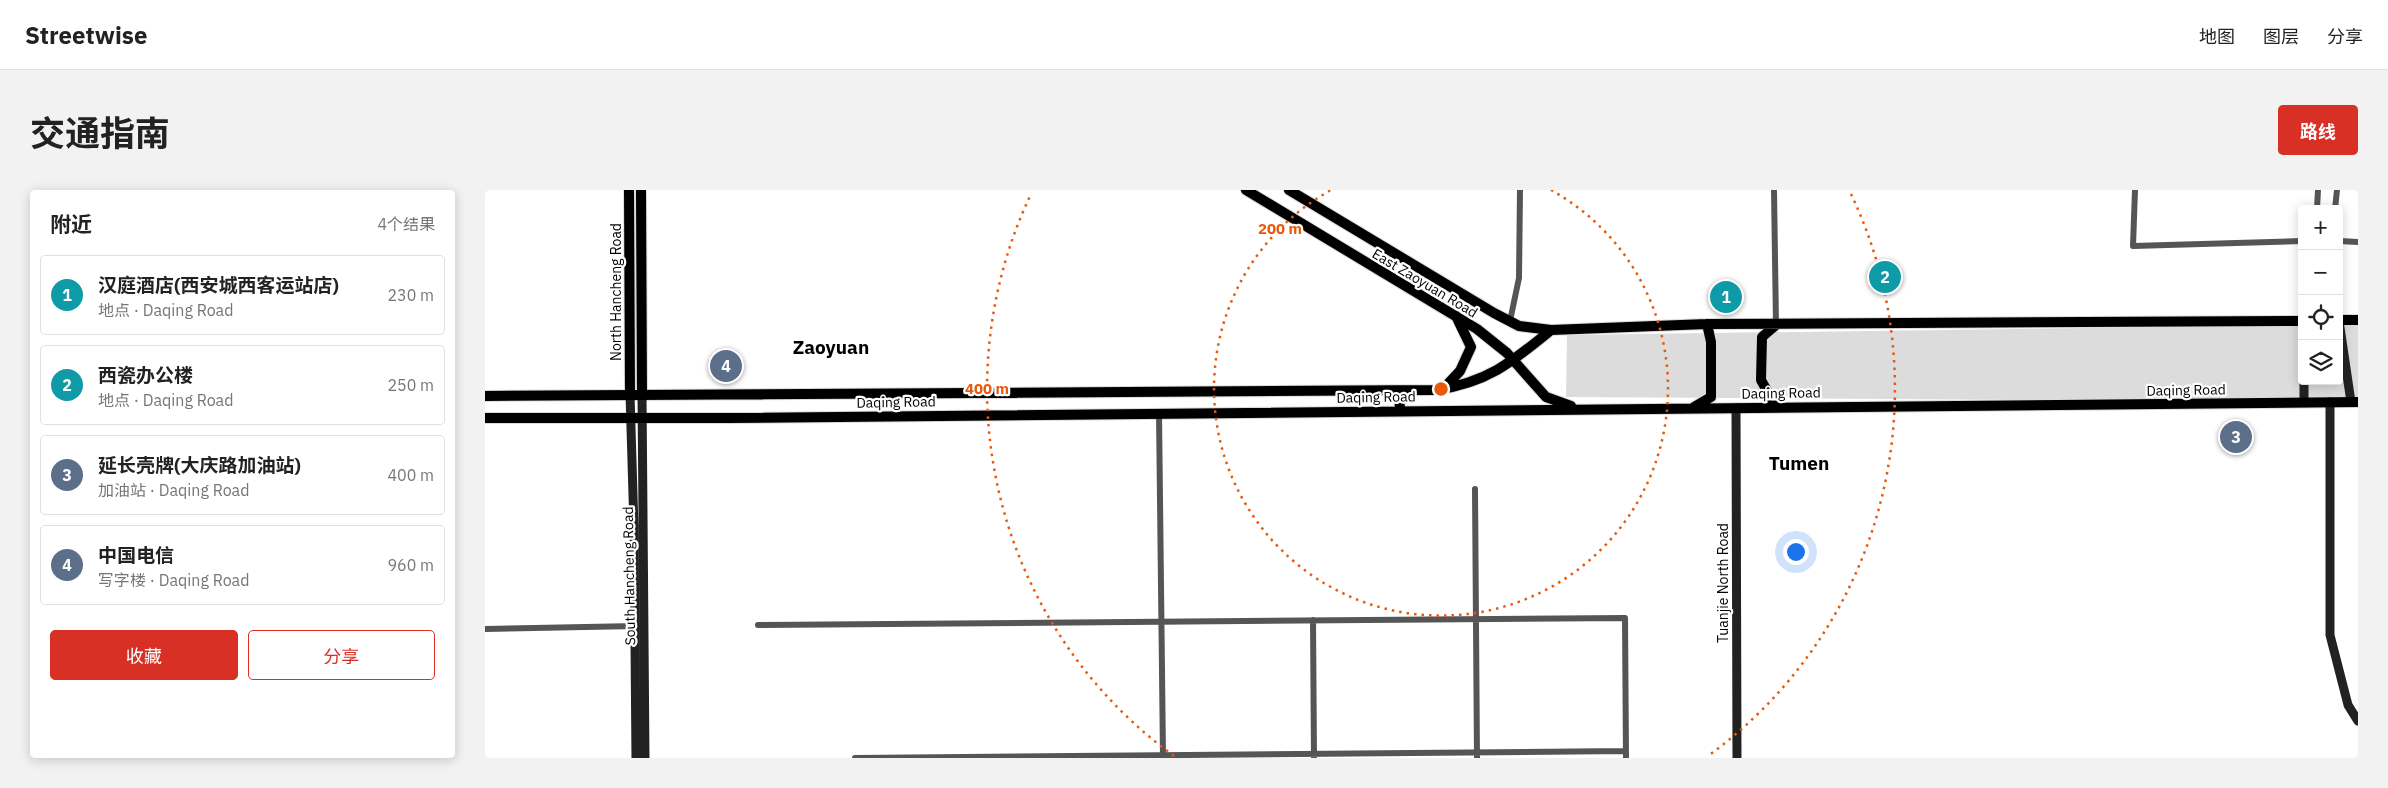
<!DOCTYPE html>
<html lang="zh">
<meta charset="utf-8">
<style>
body{margin:0;font-family:"IBM Plex Sans","Noto Sans SC",sans-serif;background:#f2f2f2;color:#222}
.controls{position:absolute;right:15px;top:15px;display:grid;overflow:hidden;border-radius:5px;box-shadow:0 2px 12px #0003}
.controls button{width:45px;height:45px;display:grid;place-items:center;padding:0;border:0;border-bottom:1px solid #e0e0e0;background:#fff;color:#222;font:25px sans-serif}
.you{position:absolute;left:1310px;top:361px;width:18px;height:18px;margin:-12px;border:4px solid #fff;border-radius:50%;background:#1a73e8;box-shadow:0 0 0 8px #1a73e833}
.badge{display:grid;place-items:center;width:32px;height:32px;border-radius:50%;background:#d93025;color:#fff;font-size:16px;font-weight:700}
.pin{position:absolute;translate:-50% -50%;border:2px solid #fff;box-shadow:0 1px 5px #0006}
.list{margin:0;padding:0;list-style:none}
h2{display:flex;justify-content:space-between;align-items:center;height:65px;margin:0;padding:0 20px;font-size:21px}
h2 small{font-size:16px;font-weight:400;color:#767676}
.list li{display:grid;grid-template-columns:32px 1fr auto;gap:15px;align-items:center;box-sizing:border-box;height:80px;margin:0 10px 10px;padding:0 10px;border:1px solid #e0e0e0;border-radius:5px}
.list b{display:block;font-size:19px;white-space:nowrap}
.list p{margin:0;font-size:16px;white-space:nowrap;color:#767676}
.list em{font-size:16px;font-style:normal;color:#767676}
.actions{display:flex;gap:10px;padding:15px 20px}
.actions a{flex:1;padding:11px 0;border:1px solid #d93025;border-radius:5px;text-align:center;font-size:18px;color:#d93025}
.actions .main{background:#d93025;color:#fff}
.icon{flex:none;width:28px;height:28px;fill:none;stroke:currentColor;stroke-width:2;stroke-linecap:round;stroke-linejoin:round}
.map{position:relative;flex:none;width:1873px;height:568px;overflow:hidden;border-radius:5px}
header{display:flex;align-items:center;gap:30px;box-sizing:border-box;height:70px;padding:0 25px;background:#fff;border-bottom:1px solid #e0e0e0}
header strong{font-size:24px}
nav{display:flex;gap:28px;margin-inline-start:auto;font-size:18px}
.intro{display:flex;align-items:center;justify-content:space-between;box-sizing:border-box;height:120px;padding:0 30px}
h1{margin:0;font-size:35px}
.button{padding:12px 22px;border-radius:5px;background:#d93025;color:#fff;font-size:18px;font-weight:700}
main{display:flex;gap:30px;padding:0 30px}
aside{flex:1;background:#fff;border-radius:5px;box-shadow:0 2px 12px #0003}
.map>svg:first-child{display:block}
.green{fill:#dcdcdc}
.lines{fill:none;stroke-linecap:round;stroke-linejoin:round}
.primary-casing{stroke:#dbdbdb;stroke-width:12}
.street{stroke:#555;stroke-width:6}
.secondary{stroke:#222;stroke-width:9}
.primary{stroke:#000;stroke-width:10}
.ring{fill:none;stroke:#e8590c;stroke-width:2.5;stroke-dasharray:2.5 5}
.labels{text-anchor:middle;dominant-baseline:central;stroke-width:4.5;stroke-linejoin:round;paint-order:stroke}
.street-label{font-size:14px;fill:#000;stroke:#fff}
.district-label{font-size:19px;font-weight:bold;fill:#000;stroke:#fff}
.centre{fill:#e8590c;stroke:#fff;stroke-width:2.5}
.ring-label{font-size:15px;text-anchor:middle;font-weight:bold;fill:#e8590c;stroke:#fff;stroke-width:4.5;stroke-linejoin:round;paint-order:stroke}
</style>
<header>
<strong>Streetwise</strong>
<nav><a>地图</a><a>图层</a><a>分享</a></nav>
</header>
<div class="intro"><h1>交通指南</h1><a class="button">路线</a></div>
<main>
<aside>
<h2>附近<small>4个结果</small></h2>
<ul class="list">
<li><span class="badge" style="background:#0f9aa8">1</span><div><b>汉庭酒店(西安城西客运站店)</b><p>地点 · Daqing Road</p></div><em>230 m</em></li>
<li><span class="badge" style="background:#0f9aa8">2</span><div><b>西瓷办公楼</b><p>地点 · Daqing Road</p></div><em>250 m</em></li>
<li><span class="badge" style="background:#5c6f8a">3</span><div><b>延长壳牌(大庆路加油站)</b><p>加油站 · Daqing Road</p></div><em>400 m</em></li>
<li><span class="badge" style="background:#5c6f8a">4</span><div><b>中国电信</b><p>写字楼 · Daqing Road</p></div><em>960 m</em></li>
</ul>
<div class="actions"><a class="main">收藏</a><a>分享</a></div>
</aside>
<div class="map">
<svg width="1873" height="568" viewBox="0 0 1873 568">
<rect width="100%" height="100%" fill="#fff"/>
<path class="green" d="M1854,134H1873V212L1081,207L1082,145L1817,135V191H1854Z"/>
<g class="lines">
<g class="primary-casing">
<path id="primary" d="M144,0L145,204
M156,0L157,204
M761,0L992,139L1022,163L1061,207L1086,216
M804,0L1009,123L1034,136L1066,140L1222,134L1817,131
M1854,130H1873
M1291,135L1277,147L1276,190L1291,217
M960,197L975,181L986,157L971,126
M914,201L915,221
M0,206L950,200C1002,193 1027,172 1066,140
M1209,217L1226,207V152L1222,134
M0,228H242L1873,212"/>
</g>
<path class="street" d="M1289,0L1291,135
M1650,0L1648,56L1817,51
M1832,19L1833,0
M1850,19L1852,0
M1854,51L1873,52
M1025,131L1034,88L1035,0
M674,223L678,567
M990,299L992,568
M828,430L829,568
M273,435L1140,428L1141,568
M0,439L152,436
M370,568L1140,561"/>
<path class="secondary" d="M1854,131L1866,212
M145,204L149,338L151,568
M157,204L160,568
M1819,212V191
M1845,212V445L1863,515L1873,531
M1251,218L1252,568"/>
<use href="#primary" class="primary"/>
</g>
<g class="ring">
<path d="M1066 0A227 227 0 1 1 846 0"/>
<path d="M689 566A454 454 0 0 1 546 4M1366 4A454 454 0 0 1 1223 566"/>
</g>
<g class="labels">
<g class="street-label">
<text transform="translate(940 93) rotate(31)">East Zaoyuan Road</text>
<text transform="translate(131 102) rotate(-90)">North Hancheng Road</text>
<text transform="translate(1701 200) rotate(-1)">Daqing Road</text>
<text transform="translate(1296 203) rotate(-1)">Daqing Road</text>
<text transform="translate(891 207) rotate(-1)">Daqing Road</text>
<text transform="translate(411 212) rotate(-1)">Daqing Road</text>
<text transform="translate(144 386) rotate(-91)">South Hancheng Road</text>
<text transform="translate(1238 393) rotate(-90)">Tuanjie North Road</text>
</g>
<g class="district-label">
<text x="346" y="157">Zaoyuan</text>
<text x="1314" y="273">Tumen</text>
</g>
</g>
<circle cx="956" cy="199" r="8" class="centre"/>
<g class="ring-label">
<text x="795" y="44">200 m</text>
<text x="502" y="204">400 m</text>
</g>
</svg>
<div class="controls">
<button>+</button>
<button>−</button>
<button><svg class="icon" aria-label="locate" viewBox="0 0 24 24"><circle cx="12" cy="12" r="6"/><path d="M12 2v4M12 18v4M2 12h4M18 12h4"/></svg></button>
<button><svg class="icon" aria-label="layers" viewBox="0 0 24 24"><path d="M12 4l9 5-9 5-9-5zM3 14l9 5 9-5"/></svg></button>
</div>
<div class="you"></div>
<div class="pin badge" style="left:1241px;top:107px;background:#0f9aa8">1</div>
<div class="pin badge" style="left:1400px;top:87px;background:#0f9aa8">2</div>
<div class="pin badge" style="left:1751px;top:247px;background:#5c6f8a">3</div>
<div class="pin badge" style="left:241px;top:176px;background:#5c6f8a">4</div>
</div>
</main>
